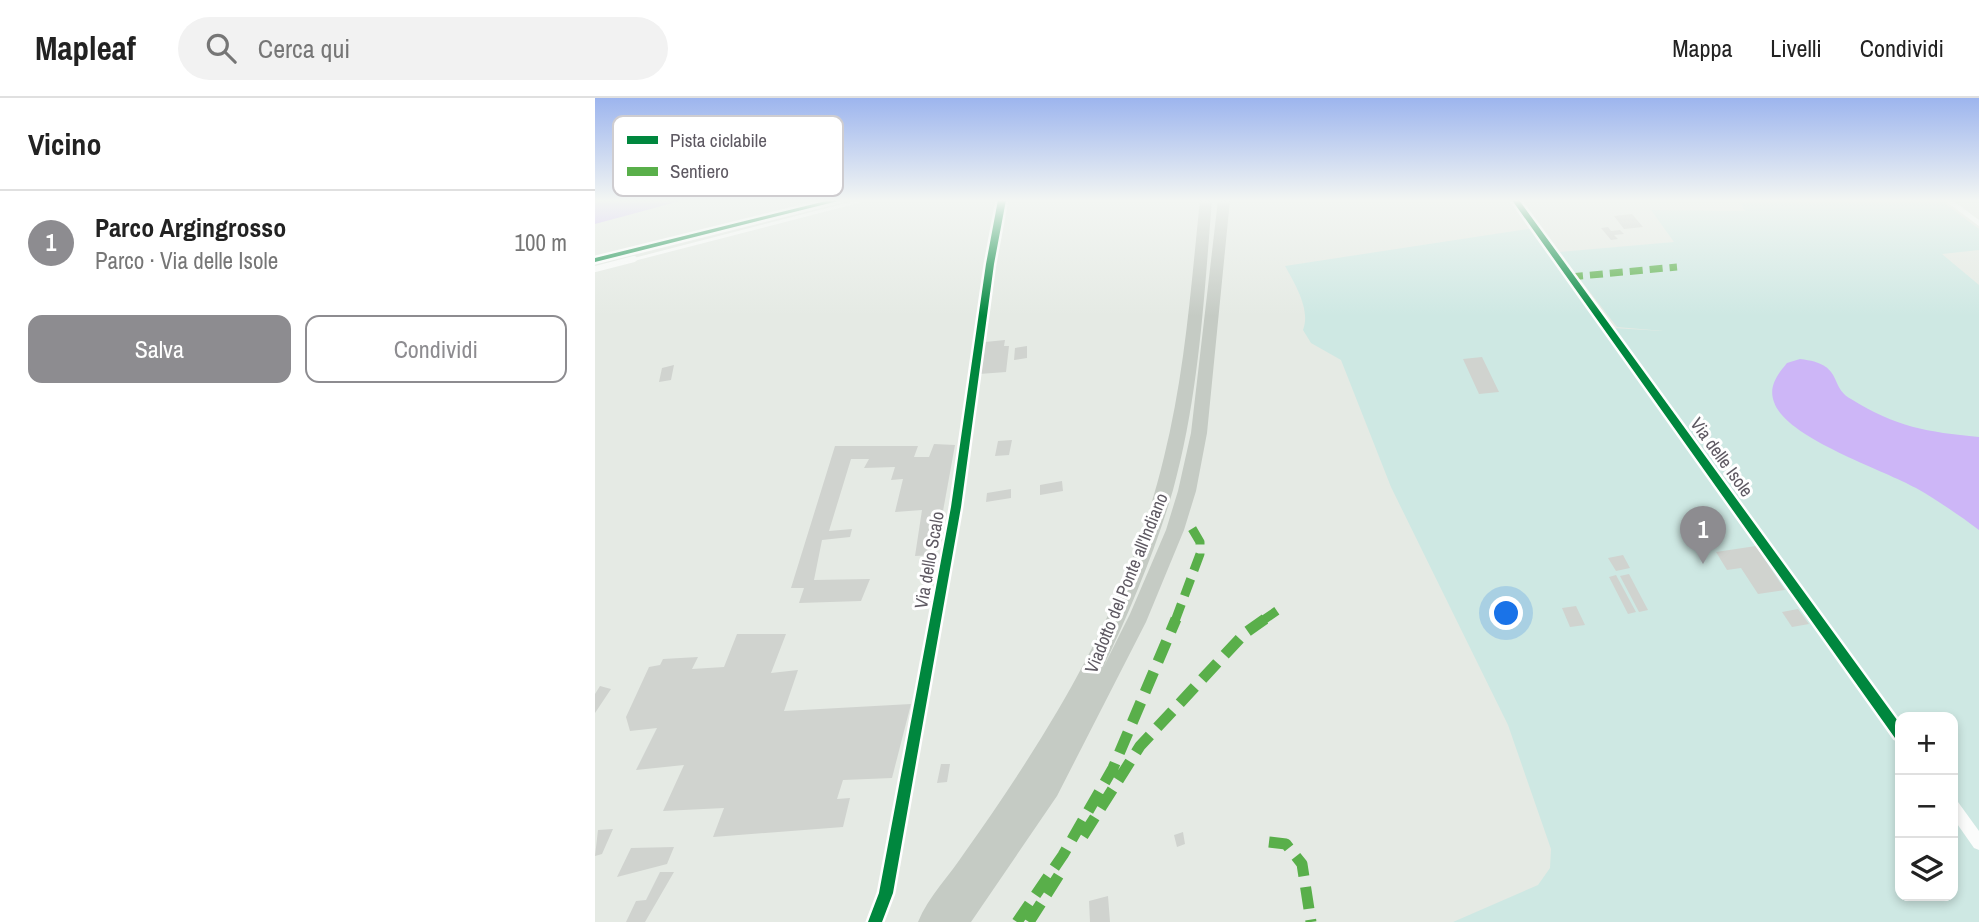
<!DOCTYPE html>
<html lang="it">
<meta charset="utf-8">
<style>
body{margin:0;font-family:"Archivo Narrow",sans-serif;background:#f2f2f2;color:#222}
.controls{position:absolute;right:21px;bottom:21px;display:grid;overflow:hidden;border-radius:14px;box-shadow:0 4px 10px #0003}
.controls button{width:63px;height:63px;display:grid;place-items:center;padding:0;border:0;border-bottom:2px solid #e0e0e0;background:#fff;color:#222;font:35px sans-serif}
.you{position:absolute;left:912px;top:516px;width:24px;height:24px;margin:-18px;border:5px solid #fff;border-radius:50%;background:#1a73e8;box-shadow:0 0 0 10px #1a73e833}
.badge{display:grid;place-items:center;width:46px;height:46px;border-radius:50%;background:#8d8c90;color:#fff;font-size:23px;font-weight:700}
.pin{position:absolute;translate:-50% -58px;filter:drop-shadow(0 2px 4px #0008)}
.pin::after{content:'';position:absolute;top:37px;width:24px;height:21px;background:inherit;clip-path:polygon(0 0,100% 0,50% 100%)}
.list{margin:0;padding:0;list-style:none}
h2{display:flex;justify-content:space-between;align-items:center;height:91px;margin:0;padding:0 28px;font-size:30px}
h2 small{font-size:23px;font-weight:400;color:#767676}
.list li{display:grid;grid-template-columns:46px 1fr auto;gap:21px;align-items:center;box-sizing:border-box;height:105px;padding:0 28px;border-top:2px solid #e0e0e0}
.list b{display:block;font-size:26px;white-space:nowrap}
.list p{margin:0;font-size:23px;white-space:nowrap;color:#767676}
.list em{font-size:23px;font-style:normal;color:#767676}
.actions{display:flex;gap:14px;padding:21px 28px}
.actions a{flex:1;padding:16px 0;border:2px solid #8d8c90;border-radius:14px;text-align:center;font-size:24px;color:#8d8c90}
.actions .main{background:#8d8c90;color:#fff}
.icon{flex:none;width:38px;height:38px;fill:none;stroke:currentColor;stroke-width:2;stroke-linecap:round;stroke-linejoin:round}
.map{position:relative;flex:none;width:1384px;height:824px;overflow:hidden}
header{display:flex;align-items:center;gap:42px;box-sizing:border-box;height:98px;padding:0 35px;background:#fff;border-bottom:2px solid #e0e0e0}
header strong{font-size:33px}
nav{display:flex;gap:38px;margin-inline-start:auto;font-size:24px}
.search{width:490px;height:63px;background:#f2f2f2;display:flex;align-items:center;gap:18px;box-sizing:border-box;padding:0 24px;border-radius:38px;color:#767676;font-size:26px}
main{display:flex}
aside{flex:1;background:#fff}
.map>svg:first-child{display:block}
.green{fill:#cee8e3;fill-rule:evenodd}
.water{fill:#cdb6f7}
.building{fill:#d0d3cf}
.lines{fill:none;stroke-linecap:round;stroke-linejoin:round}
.pedestrian{stroke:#fbfcfb;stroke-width:6}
.minor{fill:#fbfcfb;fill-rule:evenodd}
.trunk{fill:#c5cbc4;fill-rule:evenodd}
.quiet-far2{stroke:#59af4a;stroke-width:7;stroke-dasharray:13 7;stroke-linecap:butt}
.quiet-far1{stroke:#59af4a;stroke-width:9;stroke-dasharray:18 9;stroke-linecap:butt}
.quiet{stroke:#59af4a;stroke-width:11;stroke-dasharray:22 11;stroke-linecap:butt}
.cycleway-casing{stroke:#fff;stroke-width:5}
.cycleway{fill:#00873e;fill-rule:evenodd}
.labels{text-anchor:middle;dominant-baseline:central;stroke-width:6;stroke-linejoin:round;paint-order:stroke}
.street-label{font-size:18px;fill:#5e5962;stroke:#fff}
.key{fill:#fff;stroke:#cfcdd0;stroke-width:2}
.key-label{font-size:19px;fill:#5e5962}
</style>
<header>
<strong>Mapleaf</strong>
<div class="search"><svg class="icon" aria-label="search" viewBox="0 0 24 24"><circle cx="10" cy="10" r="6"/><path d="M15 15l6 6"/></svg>Cerca qui</div>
<nav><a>Mappa</a><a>Livelli</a><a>Condividi</a></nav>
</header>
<main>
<aside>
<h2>Vicino<small></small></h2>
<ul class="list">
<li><span class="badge">1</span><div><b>Parco Argingrosso</b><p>Parco · Via delle Isole</p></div><em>100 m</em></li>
</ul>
<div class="actions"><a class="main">Salva</a><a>Condividi</a></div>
</aside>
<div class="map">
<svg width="1384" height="824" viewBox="0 0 1384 824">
<rect width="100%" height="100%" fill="#e5eae4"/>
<path class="green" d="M1143,102H1345L1384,131V152L1347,156L1384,187V824H858L943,787L955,770L956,751L913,627L796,389L746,262L716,245L708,232C716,212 700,186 690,168L945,129L1018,230L1068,233L1022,229L964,154L1079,144L1056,112L1150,113ZM1305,619H1358V798H1305Z"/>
<path class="water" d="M0,102H89L0,126Z
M1205,261C1250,266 1233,288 1256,301C1301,329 1332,334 1384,339V432C1364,417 1342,402 1321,390C1287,371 1191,340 1179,304C1173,288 1183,276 1192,265Z"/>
<path class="building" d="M1037,116L1048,129L1029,131L1019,118Z
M1013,129L1016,133L1025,132L1029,136L1019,137L1023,141L1016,142L1006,130Z
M410,242L409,248H414L411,274L384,276L390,244Z
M432,248V260L419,262L420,250Z
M887,259L904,294L884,296L868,261Z
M79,267L76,282L64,284L67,270Z
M417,342L414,357L400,358L403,343Z
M339,346L360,347L340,457L320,458L327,412L300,414L308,381L296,382L300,369L269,370L274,361H256L234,433L257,431L255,439L227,442L219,482L275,481L266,503L204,505L209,490H196L240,348H323L319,359H334Z
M467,383L468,393L445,397V387Z
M416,391V400L391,404L392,395Z
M1161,448L1190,492L1163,496L1146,470L1132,472L1121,454Z
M1028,457L1035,470L1021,473L1013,460Z
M1034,476L1053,512L1044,514L1025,478Z
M1021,477L1041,514L1033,516L1014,479Z
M981,508L990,527L975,529L967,510Z
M1203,511L1214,526L1197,529L1187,514Z
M142,536H191L176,575L203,572L189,613L316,606L297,680L248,682L242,701L255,700L248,729L118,739L129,710L68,713L89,667L41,672L62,630L35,633L31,619L54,569L65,567L68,561L103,559L97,571L129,569Z
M5,588L16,591L0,615V596Z
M346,666H355L352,684L342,685Z
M18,731L7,756L0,758L3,732Z
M588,734L590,746L582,749L579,737Z
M79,749L72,766L22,779L36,750Z
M65,774H79L50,824H31L41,803L51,802Z
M513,798L515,824H495L494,803Z"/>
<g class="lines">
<path class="pedestrian" d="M0,171L39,161"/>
<path class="minor" d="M263,102H275L39,163L35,161Z
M403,102H411L399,166L366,409L298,795L287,824H273L284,795L356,409L391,166Z
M917,102H924L1305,626V642L1300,640Z
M1349,102H1357L1384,122V128Z
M1358,702L1363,704L1384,733V752L1379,750L1358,720Z"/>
<path class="trunk" d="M605,102H617C609,199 604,298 578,392C560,454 535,512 508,570L535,516L571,432L583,393L596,335L623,102H635L612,335L601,393L589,432L551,524L462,698L376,824H323C333,799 355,777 370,754C403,708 434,661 463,612C509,534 548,448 569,359C590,275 596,188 605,102Z"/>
<path class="quiet-far2" d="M975,179L1082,169"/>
<path class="quiet-far1" d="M580,523L605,456V444L595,427
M667,523L683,512"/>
<path class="quiet" d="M488,738L545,648L650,535L670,521
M674,744L691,746L707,766L716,824
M422,824L468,757L518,670L581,521
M434,824L464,777"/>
<g class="cycleway-casing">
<path id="cycleway" d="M235,102H247L0,164V160Z
M403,102H411L399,166L366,409L298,795L287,824H273L284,795L356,409L391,166Z
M917,102H924L1305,626V642L1300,640Z"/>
</g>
<use href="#cycleway" class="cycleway"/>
</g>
<linearGradient id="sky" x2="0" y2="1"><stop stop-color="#9db5ee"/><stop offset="0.47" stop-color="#f3f6f3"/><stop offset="1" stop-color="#f3f6f3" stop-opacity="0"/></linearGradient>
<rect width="1384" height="218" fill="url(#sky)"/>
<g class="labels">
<g class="street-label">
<text transform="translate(1127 359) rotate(54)">Via delle Isole</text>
<text transform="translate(334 462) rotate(-80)">Via dello Scalo</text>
<text transform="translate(531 485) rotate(-68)">Viadotto del Ponte all'Indiano</text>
</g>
</g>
<rect x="18" y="18" width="230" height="80" rx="10" class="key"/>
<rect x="32" y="38" width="31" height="8" fill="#00873e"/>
<rect x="32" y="69" width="31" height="9" fill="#59af4a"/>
<g class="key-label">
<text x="75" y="49">Pista ciclabile</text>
<text x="75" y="80">Sentiero</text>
</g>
</svg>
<div class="controls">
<button>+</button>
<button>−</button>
<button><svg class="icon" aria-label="layers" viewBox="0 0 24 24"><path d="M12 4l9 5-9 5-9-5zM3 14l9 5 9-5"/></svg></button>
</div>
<div class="you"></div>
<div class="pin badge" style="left:1108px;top:466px">1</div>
</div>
</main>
